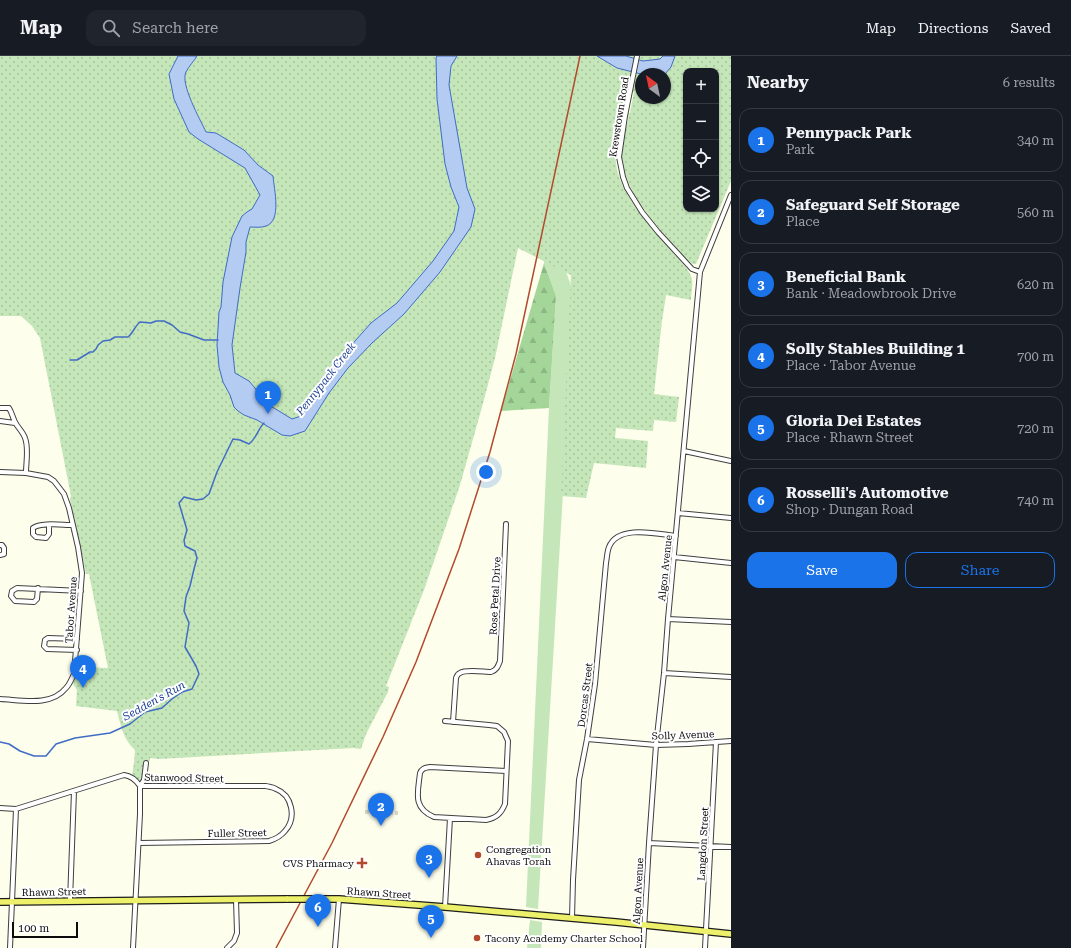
<!DOCTYPE html>
<meta charset="utf-8">
<style>
body{margin:0;font-family:"Roboto Serif",serif;background:#20242c;color:#f1f3f6}
.controls{position:absolute;right:12px;top:12px;display:grid;overflow:hidden;border-radius:8px;box-shadow:0 1px 3px #0004}
.controls button{width:36px;height:36px;display:grid;place-items:center;padding:0;border:0;border-bottom:1px solid #363941;background:#171b24;color:#f1f3f6;font:20px sans-serif}
.compass{position:absolute;left:635px;top:12px;width:36px;height:36px;border-radius:50%;background:#171b24;box-shadow:0 1px 3px #0004;rotate:327deg}
.scale{position:absolute;left:12px;bottom:10px;width:66px;box-sizing:border-box;padding-left:4px;border:2px solid #0c0c0c;border-top:0;font-size:11px;line-height:14px;white-space:nowrap;color:#0c0c0c;-webkit-text-stroke:3px #fff;paint-order:stroke}
.you{position:absolute;left:486px;top:416px;width:14px;height:14px;margin:-10px;border:3px solid #fff;border-radius:50%;background:#1a73e8;box-shadow:0 0 0 6px #1a73e833}
.badge{display:grid;place-items:center;width:26px;height:26px;border-radius:50%;background:#1a73e8;color:#fff;font-size:13px;font-weight:700}
.pin{position:absolute;translate:-50% -33px;filter:drop-shadow(0 1px 2px #0008)}
.pin::after{content:'';position:absolute;top:21px;width:14px;height:12px;background:inherit;clip-path:polygon(0 0,100% 0,50% 100%)}
.list{margin:0;padding:0;list-style:none}
h2{display:flex;justify-content:space-between;align-items:center;height:52px;margin:0;padding:0 16px;font-size:17px}
h2 small{font-size:13px;font-weight:400;color:#9ea1a6}
.list li{display:grid;grid-template-columns:26px 1fr auto;gap:12px;align-items:center;box-sizing:border-box;height:64px;margin:0 8px 8px;padding:0 8px;border:1px solid #363941;border-radius:12px}
.list b{display:block;font-size:15px;white-space:nowrap}
.list p{margin:0;font-size:13px;white-space:nowrap;color:#9ea1a6}
.list em{font-size:13px;font-style:normal;color:#9ea1a6}
.actions{display:flex;gap:8px;padding:12px 16px}
.actions a{flex:1;padding:9px 0;border:1px solid #1a73e8;border-radius:12px;text-align:center;font-size:14px;color:#1a73e8}
.actions .main{background:#1a73e8;color:#fff}
.icon{flex:none;width:22px;height:22px;fill:none;stroke:currentColor;stroke-width:2;stroke-linecap:round;stroke-linejoin:round}
.map{position:relative;flex:none;width:731px;height:892px;overflow:hidden}
header{display:flex;align-items:center;gap:24px;box-sizing:border-box;height:56px;padding:0 20px;background:#171b24;border-bottom:1px solid #363941}
header strong{font-size:19px}
nav{display:flex;gap:22px;margin-inline-start:auto;font-size:14px}
.search{width:280px;height:36px;background:#20242c;display:flex;align-items:center;gap:10px;box-sizing:border-box;padding:0 14px;border-radius:12px;color:#9ea1a6;font-size:15px}
main{display:flex}
aside{flex:1;background:#171b24}
.map>svg:first-child{display:block}
.grass{fill:#c4e6b8}
.forest{fill:url(#forest-firs)}
.park{fill:url(#park-dots);fill-rule:evenodd}
.water{fill:#b4cbf2;stroke:#406cc5}
.lines{fill:none;stroke-linecap:round;stroke-linejoin:round}
.stream{stroke:#406cc5;stroke-width:1.5}
.minor-tunnel{stroke:#d9daca;stroke-width:4;stroke-dasharray:4 2;stroke-linecap:butt}
.minor-casing{stroke:#3f3f3f;stroke-width:6}
.major-casing{stroke:#1d1d1d;stroke-width:8}
.minor{stroke:#fff;stroke-width:4}
.major{stroke:#edf06a;stroke-width:5.5}
.rail{stroke:#b34a2d;stroke-width:1.5}
.major-bridge-casing{stroke:#1d1d1d;stroke-width:8;stroke-linecap:butt}
.major-bridge{stroke:#edf06a;stroke-width:5.5}
.poi-dot{fill:#b34a2d;stroke:#fff;stroke-width:1.5}
.labels{text-anchor:middle;dominant-baseline:central;stroke-width:4;stroke-linejoin:round;paint-order:stroke}
.street-label{font-size:10px;fill:#0c0c0c;stroke:#fff}
.poi-label{font-size:10px;fill:#0c0c0c;stroke:#fff;text-anchor:start}
.water-label{font-size:11px;font-style:italic;fill:#1d4196;stroke:#fff}
</style>
<header>
<strong>Map</strong>
<div class="search"><svg class="icon" aria-label="search" viewBox="0 0 24 24"><circle cx="10" cy="10" r="6"/><path d="M15 15l6 6"/></svg>Search here</div>
<nav><a>Map</a><a>Directions</a><a>Saved</a></nav>
</header>
<main>
<div class="map">
<svg width="731" height="892" viewBox="0 0 731 892">
<defs>
<pattern id="forest-firs" width="22" height="20" patternUnits="userSpaceOnUse"><rect width="22" height="20" fill="#a4d699"/><path d="M5 1l3.5 6h-7zM16 11l3.5 6h-7z" fill="#8cb683"/></pattern>
<pattern id="park-dots" width="8" height="8" patternUnits="userSpaceOnUse"><rect width="8" height="8" fill="#c4e6b8"/><path d="M2 2h.1M6 6h.1" fill="none" stroke="#a7c49d" stroke-width="1.8" stroke-linecap="round"/></pattern>
</defs>
<rect width="100%" height="100%" fill="#fdfeec"/>
<path class="grass" d="M550,168L572,233L563,437L538,853L526,851L549,352L556,240L544,207Z
M530,864L542,866L541,892H527Z"/>
<path class="forest" d="M544,207L556,240L549,352L501,355Z"/>
<path class="park" d="M0,0H731V125L696,208C691,209 688,204 684,201C663,176 623,136 622,102C622,93 623,83 625,75C627,68 629,63 628,57H630L634,36L627,35L623,55L624,56C621,73 614,89 616,107C619,139 654,174 674,198C680,205 688,212 691,220C694,227 691,237 691,244L666,239L663,259L662,264L654,338L679,341L676,366L654,364L653,375L616,372L615,382L648,385L646,412L594,407L586,442L561,440L571,219L518,192L495,302L482,351L460,429L424,534L386,630L389,631L388,636L366,678L361,693L353,692L159,703L150,702V705H144L143,724L141,725L132,719L134,707L135,694C123,683 121,670 117,655L76,650L77,634L73,628L76,620L78,611L108,612L89,518H86L70,443L71,440L40,282L32,270L21,260H0ZM686,15H716V153H686ZM641,18H665V42H641Z"/>
<path class="water" d="M178,0H197C194,5 189,10 186,16C180,28 200,63 206,76L216,77L244,94L258,109L273,120C274,133 282,165 266,170C261,172 255,171 250,171L246,186V196L240,232L232,289L235,317L249,325L255,332L264,347L274,352L292,363L301,360L329,318L347,294L371,267L397,247L433,205L454,175L459,151L451,131L445,108L437,43L436,2L437,0H457L451,10L449,29L467,132L475,153L471,171L440,216L404,258L372,287L348,312L329,337L305,375L290,380L282,379L257,364L244,359L238,355L234,351L230,339L223,326L219,311L217,289L219,256L221,251L223,226L232,181L242,160L247,156L252,153L260,139L245,112L198,83L189,76L174,43L169,18Z
M597,0H626L643,5L660,3L663,0H675L671,11L665,18H641L617,12Z"/>
<g class="lines">
<path class="stream" d="M70,304H77L90,296H93L96,293L98,289L103,285L110,284L115,281H128C133,277 135,270 140,266L151,267L156,265H164L172,269L180,276L188,278L204,284H218
M0,686L9,688L20,695L34,700H46L56,688L75,682L110,677L130,668L145,656L162,652L172,643L182,636L192,633L199,618L196,610L185,591L189,567L184,555L186,541L190,530L194,513L197,502L195,495L185,490L184,484L187,474L179,447L184,441L196,444L203,443L209,438L217,416L233,383L240,384L249,388C256,383 258,373 264,367"/>
<path class="minor-tunnel" d="M365,756L398,757"/>
<g class="minor-casing">
<path id="minor" d="M637,0L625,60L619,101L623,121L627,132L642,156L658,176L692,213L700,216
M0,352H9C12,357 13,362 15,366C18,372 23,376 25,382C29,392 26,406 26,417
M0,365L15,367
M684,395L731,405
M0,416L26,417L48,421L54,425L64,438L69,452L78,491L82,517L74,618C72,622 70,628 66,632C51,651 22,644 0,643
M678,457L731,462
M49,469V478L46,482L36,481L33,478V472C41,466 62,469 72,469
M0,489H2L4,492V498L0,499
M674,501L731,507
M38,532L37,543L34,546L15,545L11,540L12,535L17,532L81,535
M668,563L731,566
M77,594L47,593L44,590L45,584L48,582L77,583
M664,617L731,621
M445,665L489,669L497,670L504,676L508,685L505,748C501,758 496,762 486,764L434,761C412,752 418,736 420,717C422,712 425,712 430,711L506,715
M453,666L456,622C457,620 457,618 460,617C466,613 484,616 491,616C497,614 498,610 500,605L506,468
M587,683L656,689L688,688L731,685
M140,730L144,724L146,707
M0,752L16,753L124,719C132,720 136,724 140,730
M139,787L269,785C276,783 281,780 285,775C297,762 292,739 276,733C273,731 269,731 266,730H140
M649,787L731,791
M70,845L74,735
M445,851L450,762
M572,862L573,824L579,724L587,683L595,628L606,507C607,502 607,496 609,491C618,468 658,478 676,480
M10,892L16,753
M133,892L140,758V730
M227,892L234,885L237,877L236,844
M335,892L339,843
M643,892L649,787L656,689L664,617L668,563L700,216L731,139
M705,892L716,686"/>
</g>
<g class="major-casing">
<path id="major" d="M318,843H339L445,851L616,866L731,878
M0,846L288,843"/>
</g>
<use href="#minor" class="minor"/>
<use href="#major" class="major"/>
<path class="rail" d="M276,892L332,787L383,681L416,606L459,493L490,396L516,298L580,0"/>
<g class="major-bridge-casing">
<path id="major-bridge" d="M288,843H318"/>
</g>
<use href="#major-bridge" class="major-bridge"/>
</g>
<g class="poi-dot">
<circle cx="478" cy="799" r="4"/>
<path d="M360 801h4v4h4v4h-4v4h-4v-4h-4v-4h4z"/>
<circle cx="477" cy="882" r="4"/>
</g>
<g class="labels">
<g class="street-label">
<text transform="translate(619 61) rotate(-81)">Krewstown Road</text>
<text transform="translate(665 512) rotate(-84)">Algon Avenue</text>
<text transform="translate(495 540) rotate(-87)">Rose Petal Drive</text>
<text transform="translate(71 554) rotate(-86)">Tabor Avenue</text>
<text transform="translate(585 639) rotate(-83)">Dorcas Street</text>
<text transform="translate(683 679) rotate(-2)">Solly Avenue</text>
<text transform="translate(184 722) rotate(1)">Stanwood Street</text>
<text transform="translate(237 777) rotate(-1)">Fuller Street</text>
<text transform="translate(703 788) rotate(-87)">Langdon Street</text>
<text transform="translate(638 835) rotate(-87)">Algon Avenue</text>
<text transform="translate(54 836) rotate(-1)">Rhawn Street</text>
<text transform="translate(379 837) rotate(4)">Rhawn Street</text>
</g>
<g class="poi-label">
<text x="486" y="793">Congregation<tspan x="486" dy="12">Ahavas Torah</tspan></text>
<text x="354" y="807" text-anchor="end">CVS Pharmacy</text>
<text x="485" y="882">Tacony Academy Charter School</text>
</g>
<g class="water-label">
<text transform="translate(326 323) rotate(-52)">Pennypack Creek</text>
<text transform="translate(154 645) rotate(-29)">Sedden's Run</text>
</g>
</g>
</svg>
<div class="controls">
<button>+</button>
<button>−</button>
<button><svg class="icon" aria-label="locate" viewBox="0 0 24 24"><circle cx="12" cy="12" r="6"/><path d="M12 2v4M12 18v4M2 12h4M18 12h4"/></svg></button>
<button><svg class="icon" aria-label="layers" viewBox="0 0 24 24"><path d="M12 4l9 5-9 5-9-5zM3 14l9 5 9-5"/></svg></button>
</div>
<svg class="compass" viewBox="-18 -18 36 36"><path d="M0-13l5 13h-10z" fill="#e53935"/><path d="M0 13l5-13h-10z" fill="#9ea1a6"/></svg>
<div class="scale">100 m</div>
<div class="you"></div>
<div class="pin badge" style="left:268px;top:358px">1</div>
<div class="pin badge" style="left:381px;top:770px">2</div>
<div class="pin badge" style="left:429px;top:822px">3</div>
<div class="pin badge" style="left:83px;top:632px">4</div>
<div class="pin badge" style="left:431px;top:882px">5</div>
<div class="pin badge" style="left:318px;top:871px">6</div>
</div>
<aside>
<h2>Nearby<small>6 results</small></h2>
<ul class="list">
<li><span class="badge">1</span><div><b>Pennypack Park</b><p>Park</p></div><em>340 m</em></li>
<li><span class="badge">2</span><div><b>Safeguard Self Storage</b><p>Place</p></div><em>560 m</em></li>
<li><span class="badge">3</span><div><b>Beneficial Bank</b><p>Bank · Meadowbrook Drive</p></div><em>620 m</em></li>
<li><span class="badge">4</span><div><b>Solly Stables Building 1</b><p>Place · Tabor Avenue</p></div><em>700 m</em></li>
<li><span class="badge">5</span><div><b>Gloria Dei Estates</b><p>Place · Rhawn Street</p></div><em>720 m</em></li>
<li><span class="badge">6</span><div><b>Rosselli's Automotive</b><p>Shop · Dungan Road</p></div><em>740 m</em></li>
</ul>
<div class="actions"><a class="main">Save</a><a>Share</a></div>
</aside>
</main>
